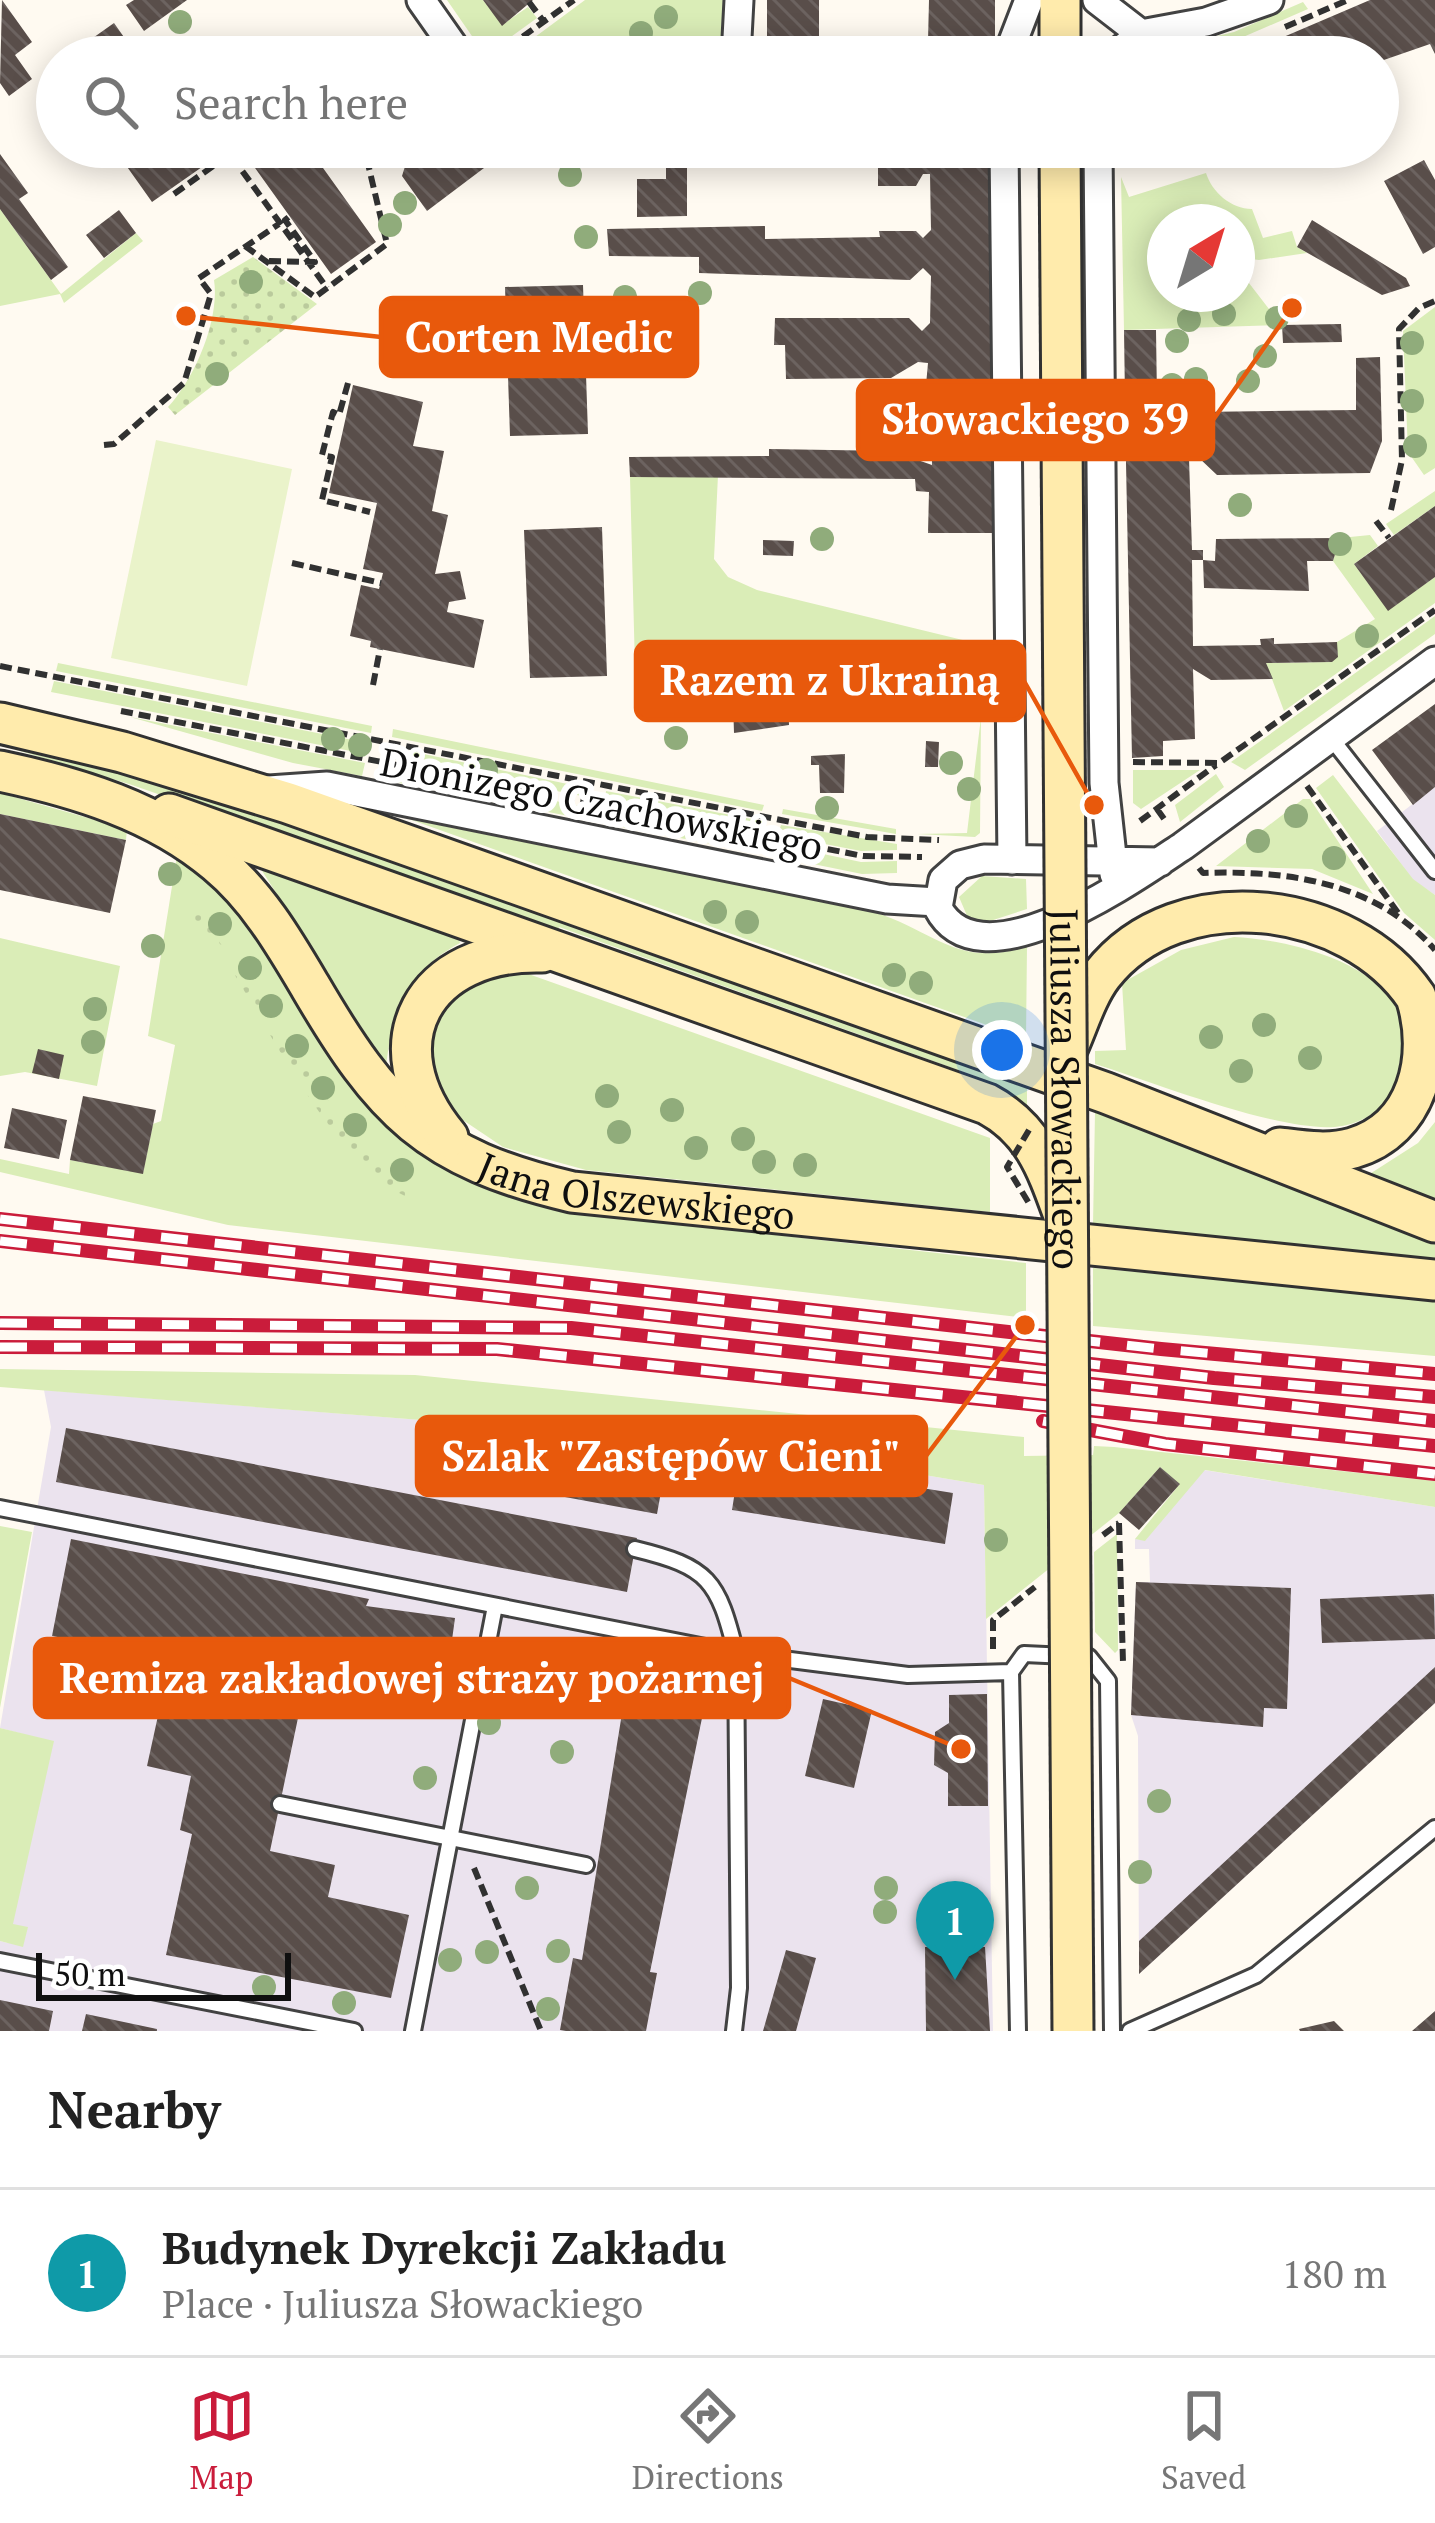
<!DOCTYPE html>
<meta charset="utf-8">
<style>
body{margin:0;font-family:"PT Serif",serif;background:#f2f2f2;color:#222}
.compass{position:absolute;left:1147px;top:204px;width:108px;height:108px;border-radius:50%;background:#fff;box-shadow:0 6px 30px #0003;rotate:38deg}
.scale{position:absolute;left:36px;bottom:30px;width:255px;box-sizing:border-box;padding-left:12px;border:6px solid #0f0f0f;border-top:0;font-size:33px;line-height:42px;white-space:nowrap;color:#0f0f0f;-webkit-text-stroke:9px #fff;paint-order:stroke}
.you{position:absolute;left:1002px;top:1050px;width:42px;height:42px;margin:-30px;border:9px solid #fff;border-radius:50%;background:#1a73e8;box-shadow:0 0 0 18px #1a73e833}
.badge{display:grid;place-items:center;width:78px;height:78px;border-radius:50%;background:#ca1c3b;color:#fff;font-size:39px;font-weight:700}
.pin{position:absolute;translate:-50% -99px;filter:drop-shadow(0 3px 6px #0008)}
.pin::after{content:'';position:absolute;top:63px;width:42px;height:36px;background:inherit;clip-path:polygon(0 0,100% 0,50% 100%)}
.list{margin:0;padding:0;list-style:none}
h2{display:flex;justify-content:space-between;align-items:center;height:156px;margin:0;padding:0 48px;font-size:51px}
h2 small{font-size:39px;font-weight:400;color:#767676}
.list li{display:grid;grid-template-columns:78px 1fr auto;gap:36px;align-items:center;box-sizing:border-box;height:168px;padding:0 48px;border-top:3px solid #e0e0e0}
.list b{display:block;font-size:45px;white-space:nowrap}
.list p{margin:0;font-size:39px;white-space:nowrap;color:#767676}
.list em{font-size:39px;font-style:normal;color:#767676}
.icon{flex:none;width:66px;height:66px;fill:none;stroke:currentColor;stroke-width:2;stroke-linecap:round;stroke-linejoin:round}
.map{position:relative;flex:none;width:1435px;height:2031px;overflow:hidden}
.search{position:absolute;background:#fff;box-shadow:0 6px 30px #0003;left:36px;right:36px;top:36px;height:132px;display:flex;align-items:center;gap:30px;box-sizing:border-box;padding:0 42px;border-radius:66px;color:#767676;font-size:45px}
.sheet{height:324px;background:#fff}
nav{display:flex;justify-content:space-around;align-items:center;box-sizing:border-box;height:168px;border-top:3px solid #e0e0e0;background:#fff;font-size:33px;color:#767676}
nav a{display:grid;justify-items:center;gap:6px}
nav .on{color:#ca1c3b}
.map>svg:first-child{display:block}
.industrial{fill:#ebe3ee}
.grass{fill:#daedb7}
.park{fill:url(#park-dots)}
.pitch{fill:#eaf3ca}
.building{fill:url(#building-back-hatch)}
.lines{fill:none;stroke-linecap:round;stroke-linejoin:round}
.lane-casing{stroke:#424242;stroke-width:20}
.street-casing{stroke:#424242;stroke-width:33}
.secondary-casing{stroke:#313131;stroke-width:45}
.path{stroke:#313131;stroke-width:6;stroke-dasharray:12 6;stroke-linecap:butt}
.lane{stroke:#fff;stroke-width:14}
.street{stroke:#fff;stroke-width:27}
.secondary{stroke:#ffebac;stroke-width:39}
.rail-casing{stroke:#ca1c3b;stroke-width:14}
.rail{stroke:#fff;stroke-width:9;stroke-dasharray:27;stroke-linecap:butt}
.secondary-bridge-casing{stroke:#313131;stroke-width:45;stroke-linecap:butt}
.path-bridge{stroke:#313131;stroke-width:6;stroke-dasharray:12 6;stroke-linecap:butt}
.secondary-bridge{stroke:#ffebac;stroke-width:39}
.tree{fill:#90ac7b}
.labels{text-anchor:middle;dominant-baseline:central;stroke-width:12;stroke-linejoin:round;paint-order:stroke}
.street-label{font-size:39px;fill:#0f0f0f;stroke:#fff}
.leader{fill:none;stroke:#e8590c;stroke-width:4.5}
.callout-dot{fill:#e8590c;stroke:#fff;stroke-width:4.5}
.callout{fill:#e8590c;stroke:#e8590c;stroke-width:4.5}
.callout-label{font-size:42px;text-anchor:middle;font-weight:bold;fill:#fff}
</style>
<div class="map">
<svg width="1435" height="2031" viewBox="0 0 1435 2031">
<defs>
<pattern id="park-dots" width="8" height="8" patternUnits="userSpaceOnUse" patternTransform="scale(3)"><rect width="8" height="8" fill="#daedb7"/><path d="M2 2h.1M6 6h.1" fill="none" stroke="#baca9c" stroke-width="1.8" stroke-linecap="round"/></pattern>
<pattern id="building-back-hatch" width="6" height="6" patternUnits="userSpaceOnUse" patternTransform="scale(3)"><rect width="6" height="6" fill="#594e4a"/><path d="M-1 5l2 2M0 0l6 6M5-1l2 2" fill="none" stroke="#6c6360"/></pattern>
</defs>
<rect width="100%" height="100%" fill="#fffaf1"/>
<path class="industrial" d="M1435,787V895L1413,880L1377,831Z
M44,1390L447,1422L653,1452L656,1430L984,1485L993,2031H0V1941L8,1943L53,1742L0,1728L51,1427Z
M1204,1470L1435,1507V1703L1139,1974L1138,1736L1131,1715L1136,1582H1150L1149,1549H1135V1539L1145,1540Z"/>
<path class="grass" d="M447,0H483L502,25L528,7L537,18L504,42L474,39Z
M585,0H723L720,57H508Z
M1303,2L1308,9L1197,57H1155L1154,51L1234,32Z
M606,147H722V158L606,159Z
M1206,173C1212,192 1231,209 1252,209L1263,238L1292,231L1297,247L1307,253L1259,260L1237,257V222H1165V294H1237V274H1242L1269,309H1281L1282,325L1124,330L1121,177L1129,197Z
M0,209L61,294L136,233L143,241L64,303L60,294L0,306Z
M1435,307V468L1424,475L1408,452L1403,331Z
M718,475L714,559L728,577L757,590L971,642L979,648L982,670L635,668L630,477Z
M1435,491V506L1394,535L1386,524Z
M1370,535L1378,546L1354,564L1388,610L1435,577V603L1284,711L1266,663L1332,662L1337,642L1375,619L1333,561L1340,538Z
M1435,616V634L1245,770L1231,762Z
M58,663L372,726L371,733L56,671Z
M54,681L368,743L366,754L51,692Z
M130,717L365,763L362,776L293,763Z
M981,717L980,833L975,837L917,834L967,833Z
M393,729L764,805L762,811L392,737Z
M0,745L161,784L298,829L1027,1086V1107L975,1076L559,927L558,933L129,784Z
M390,747L582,787V796L387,758Z
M386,768L581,806L579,818L384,780Z
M1133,770H1200L1141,809L1133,803Z
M1216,774L1224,787L1180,822L1175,805Z
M1333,775L1413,879L1435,895V940L1404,913L1316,788Z
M606,791L762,821L759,831L605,801Z
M0,793L127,829L126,840L0,814Z
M1303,799H1310L1373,894L1312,869L1216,866Z
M783,809L896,829V834L782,814Z
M603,810L757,840V841L754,852L601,823Z
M409,819L874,912C937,932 958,969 1027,946L1026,1039Z
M781,825L897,844V850L861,851L778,835Z
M776,844L861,862L897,861V873L862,874L774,856Z
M178,849L204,867L444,1163L477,1183L560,1211L1026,1263V1318L228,1225L0,1172V1159L69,1174L70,1160L143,1173L153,1124L161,1121L175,1045L148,1036Z
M259,866L459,938L460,943C406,972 393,1010 386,1066Z
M982,876L1026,879L1027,909L984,923L968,918L959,897Z
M1234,937C1308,941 1434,976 1401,1075C1392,1102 1370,1121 1342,1126C1288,1136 1153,1082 1095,1064V1051L1126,1050L1122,983L1181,950Z
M0,938L120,966L97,1086L25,1072L0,1076Z
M520,971L990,1138V1212L586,1170L503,1147L442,1106L423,1051L426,1027L457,981Z
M1095,1112L1435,1234V1259L1283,1249L1093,1225Z
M1435,1122V1199L1365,1177L1418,1143Z
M1093,1268L1435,1299V1356L1093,1326Z
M0,1369L415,1375L1024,1437V1456L1093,1455L1094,1446L1114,1447L1435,1481V1507L1205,1470L1145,1541L1135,1539L1179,1485L1160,1467L1119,1513L986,1619L984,1485L657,1430L654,1452L447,1422L0,1387Z
M0,1526L32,1532L0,1708Z
M1117,1534L1118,1650L1115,1653L1095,1632L1094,1552Z
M0,1728L54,1741L13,1924L28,1927L23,1947L0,1941Z"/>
<path class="park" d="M253,257L317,304L175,415L168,407C195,378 220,319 214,280Z
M194,905L343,1122L422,1201C349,1189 271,1033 233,972C220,951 203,932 188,913Z"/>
<path class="pitch" d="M156,440L292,469L247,686L111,658Z"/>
<path class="building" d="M2,0L32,42L15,55L32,79L9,96L0,83Z
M134,0H187L144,31L126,5Z
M483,0H533L502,26Z
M767,0H819V39L870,40L869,57H767Z
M929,0H995V57H918V41H928Z
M1370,0H1435V54L1430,44L1378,62V57H1237Z
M114,23L138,57H66Z
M113,147H217L222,153L152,202Z
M240,147H308L376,242L331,274Z
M411,147H475L488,165L427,211L402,176Z
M559,147H585V153H559Z
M751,147H785V157H751Z
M846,147H878V160H931V147H996L994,533H928L929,492L916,491L915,479L630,477L629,457L769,456V449L892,451L932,465L931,407H924L928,363L918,362L891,378L786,379L785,345H774L775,318H909L922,331L930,323L931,276L923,268L910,280L699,273V257L609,256L607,229L765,226V239L880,237L879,231H916L923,238L931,230L930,174H923L916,186H878V160L847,159Z
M0,154L28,193L19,199L68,267L51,280L0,209Z
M1424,160L1435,180V247L1423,254L1384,181Z
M687,165V216L637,217V179H666V166Z
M119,210L136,233L104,258L86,235Z
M1312,220L1406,278L1410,286L1382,295L1297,247Z
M583,285L588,434L510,436L505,287Z
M1298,295L1299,319L1285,320L1284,296Z
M1341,324L1342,342L1283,343L1282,325Z
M1124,330H1156L1157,399H1125Z
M643,353H679V378H643Z
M1380,357L1382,441L1370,473L1217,475L1198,457L1189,458L1192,550H1203V560H1192L1193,646L1261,645L1260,639L1274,638V644L1337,642L1338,657L1332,662L1266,663L1273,679L1211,680L1193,669L1195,739L1163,741V756L1132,758L1125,413L1356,410V358Z
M353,385L423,402L413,446L444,451L432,511L448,515L435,574L460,571L466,599L449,602L447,612L484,620L474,668L370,647L371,641L350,636L361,585L379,589L383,573L363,569L377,503L329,493Z
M1435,506V577L1388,611L1354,564Z
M602,527L607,676L530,678L524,530Z
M1340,538L1333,561H1307L1309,591L1204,588L1203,560L1215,561L1216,539Z
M763,540L794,541L793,556L763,555Z
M635,668H664V710L636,711Z
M732,669H787L789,725L734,733Z
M1435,704V787L1413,805L1372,750Z
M926,741L939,742L938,767H925Z
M845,754L844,793H820L819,765H811V756Z
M0,814L126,840L110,913L0,890Z
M38,1049L64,1055L59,1079L32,1073Z
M83,1096L156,1110L143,1174L70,1160Z
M12,1108L67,1120L59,1159L4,1148Z
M460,1426L666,1464L657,1514L451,1476Z
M66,1428L637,1538L627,1592L56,1482Z
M740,1459L953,1493L945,1544L732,1510Z
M1160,1467L1180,1484L1139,1530L1119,1513Z
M71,1539L369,1599L366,1606L455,1618L443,1706L52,1636Z
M1136,1582L1291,1588L1287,1709L1264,1708L1263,1727L1131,1715Z
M1434,1594L1435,1639L1322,1643L1320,1599Z
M630,1664L710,1679L650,1972L657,1973L646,2031H566L560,2030L573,1958L582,1960Z
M1435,1667V1703L1139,1974V1941Z
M168,1670L302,1699L270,1851L335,1865L328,1897L409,1915L391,1998L166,1955L192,1834L180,1830L191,1776L147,1766Z
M987,1694L988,1806H948V1773L934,1765L935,1732L949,1723V1695Z
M823,1699L872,1710L854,1788L805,1776Z
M925,1947H985L990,2031H926Z
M786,1950L816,1958L796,2031H763Z
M0,2000L53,2011L49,2031H0Z
M1435,2011V2031H1412Z
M86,2014L157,2029V2031H82Z
M1334,2021L1344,2031H1300L1299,2029Z"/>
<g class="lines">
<g class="lane-casing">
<path id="lane" d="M1331,738L1435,871
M0,1508L736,1653L908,1675L1011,1672
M635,1549C709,1567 718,1580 736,1653L739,1988L734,2031
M280,1804L586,1865
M0,1961L354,2031
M413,2031L495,1606
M1018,2031L1011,1672L1024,1654L1089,1657L1108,1681L1112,2031
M1130,2031L1256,1975L1435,1828"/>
</g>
<g class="street-casing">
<path id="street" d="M421,0L461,57
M1097,0L1141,34L1206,22L1269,0
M736,57L739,0
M1007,57L1029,0
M1112,57L1141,34
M1004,147L1012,860
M1098,147L1104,783L1114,874
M269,790L327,786L887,899L937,902
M1160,862L984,859L960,865L943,880L938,908C980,988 1133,879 1183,846L1435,661"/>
</g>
<g class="secondary-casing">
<g id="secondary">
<path d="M1060,57V0"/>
<path d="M0,723L122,752L288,803L1106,1093L1435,1222"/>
<path id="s1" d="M0,771C76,787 156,811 217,863C257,896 284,942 310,986C383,1111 428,1158 572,1192L1435,1280"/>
<path d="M169,814L987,1104C1036,1130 1048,1172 1066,1221"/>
<path d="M1067,1049C1078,1025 1086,996 1102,975C1178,878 1350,899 1416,997C1435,1057 1418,1129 1353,1148C1329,1155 1304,1151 1280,1148"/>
<path d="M448,1137C370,1043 424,949 542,952"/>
</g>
</g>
<path class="path" d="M529,2L544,22
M1285,27L1348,0
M491,49L504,50L574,0
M1213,57L1251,42
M174,194L230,154L327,288
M245,246L315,297L387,244L364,147
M269,261L315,262L285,220L290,216
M348,383L339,415L333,412L322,455L332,457L322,500L370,512
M104,445L114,444L184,383L211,294L199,278L279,224
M1391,510L1402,460L1399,329L1419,308L1435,301
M1376,521L1389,538
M292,563L381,583
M0,666L867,837L939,840
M373,685L380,649
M121,711L863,856L922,857
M1133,762L1219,763L1435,610
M1307,786L1401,917
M1157,809L1167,823
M1140,821L1216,765
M1199,868L1203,873C1288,870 1376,882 1435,950
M1119,1523L1123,1663
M1103,1535L1119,1523
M993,1649V1620L1035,1587
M474,1868L541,2031"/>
<use href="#lane" class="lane"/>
<use href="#street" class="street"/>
<use href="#secondary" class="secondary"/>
<g class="rail-casing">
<path id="rail" d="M0,1219L1161,1349L1435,1374
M0,1241L1214,1378L1435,1397
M0,1323L571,1328L1435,1421
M0,1347L497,1349L1435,1446
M1043,1421L1165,1444L1435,1474"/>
</g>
<use href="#rail" class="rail"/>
<g class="secondary-bridge-casing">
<g id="secondary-bridge">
<path id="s2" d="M1060,147L1073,2031"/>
</g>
</g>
<path class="path-bridge" d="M1029,1130L1007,1167L1030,1205"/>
<use href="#secondary-bridge" class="secondary-bridge"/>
</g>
<g class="tree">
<circle cx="666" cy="17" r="12"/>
<circle cx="180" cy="22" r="12"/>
<circle cx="641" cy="33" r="12"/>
<circle cx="570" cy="175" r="12"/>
<circle cx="405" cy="203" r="12"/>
<circle cx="390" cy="225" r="12"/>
<circle cx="586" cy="237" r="12"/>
<circle cx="251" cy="282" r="12"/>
<circle cx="700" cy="293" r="12"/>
<circle cx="625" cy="297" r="12"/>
<circle cx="1224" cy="314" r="12"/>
<circle cx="1277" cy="318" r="12"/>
<circle cx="1189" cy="320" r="12"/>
<circle cx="1177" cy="341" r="12"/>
<circle cx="1412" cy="343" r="12"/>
<circle cx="1265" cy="356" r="12"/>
<circle cx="217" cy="374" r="12"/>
<circle cx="1196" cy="379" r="12"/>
<circle cx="1248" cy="381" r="12"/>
<circle cx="1172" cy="385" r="12"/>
<circle cx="1412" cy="401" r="12"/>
<circle cx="1415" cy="446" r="12"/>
<circle cx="1240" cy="505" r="12"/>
<circle cx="822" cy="539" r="12"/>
<circle cx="1340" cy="544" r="12"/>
<circle cx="1367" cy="636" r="12"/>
<circle cx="704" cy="709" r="12"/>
<circle cx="676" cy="738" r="12"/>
<circle cx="333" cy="739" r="12"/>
<circle cx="360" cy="745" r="12"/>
<circle cx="951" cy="763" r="12"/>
<circle cx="486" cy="770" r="12"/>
<circle cx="969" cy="789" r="12"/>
<circle cx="827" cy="808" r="12"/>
<circle cx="1296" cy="816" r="12"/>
<circle cx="1258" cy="841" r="12"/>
<circle cx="1334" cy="858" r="12"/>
<circle cx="170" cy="874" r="12"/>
<circle cx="715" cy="912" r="12"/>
<circle cx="747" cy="922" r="12"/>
<circle cx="220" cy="924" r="12"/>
<circle cx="153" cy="946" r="12"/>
<circle cx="250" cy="968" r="12"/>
<circle cx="894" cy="975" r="12"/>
<circle cx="921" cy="983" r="12"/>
<circle cx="271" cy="1006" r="12"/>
<circle cx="95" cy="1009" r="12"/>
<circle cx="1264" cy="1025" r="12"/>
<circle cx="1211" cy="1037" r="12"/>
<circle cx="93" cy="1042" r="12"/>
<circle cx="297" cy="1046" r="12"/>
<circle cx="1310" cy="1058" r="12"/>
<circle cx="1241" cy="1071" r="12"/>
<circle cx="323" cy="1088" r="12"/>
<circle cx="607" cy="1096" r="12"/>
<circle cx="672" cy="1110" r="12"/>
<circle cx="355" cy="1125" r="12"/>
<circle cx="619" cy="1132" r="12"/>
<circle cx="743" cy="1139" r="12"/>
<circle cx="696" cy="1148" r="12"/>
<circle cx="764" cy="1162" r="12"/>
<circle cx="805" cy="1165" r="12"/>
<circle cx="402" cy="1170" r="12"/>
<circle cx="996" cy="1540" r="12"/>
<circle cx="489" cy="1723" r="12"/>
<circle cx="562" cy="1752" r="12"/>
<circle cx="425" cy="1778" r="12"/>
<circle cx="1159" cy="1801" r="12"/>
<circle cx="1140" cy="1872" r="12"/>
<circle cx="527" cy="1888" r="12"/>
<circle cx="886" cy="1888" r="12"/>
<circle cx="885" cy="1912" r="12"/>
<circle cx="953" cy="1917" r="12"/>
<circle cx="558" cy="1951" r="12"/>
<circle cx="487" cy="1952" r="12"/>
<circle cx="450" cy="1960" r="12"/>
<circle cx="264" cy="1987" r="12"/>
<circle cx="344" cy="2003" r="12"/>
<circle cx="548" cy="2009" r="12"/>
</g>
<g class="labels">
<g class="street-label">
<text transform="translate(602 803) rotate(11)">Dionizego Czachowskiego</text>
<text stroke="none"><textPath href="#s2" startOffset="942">Juliusza Słowackiego</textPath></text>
<text stroke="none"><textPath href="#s1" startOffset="804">Jana Olszewskiego</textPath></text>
</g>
</g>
<path class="leader" d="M186 316L381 337M1292 308L1213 420M1094 805L1024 681M1025 1325L926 1456M961 1749L789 1678"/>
<g class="callout-dot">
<circle cx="186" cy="316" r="12"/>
<circle cx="1292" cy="308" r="12"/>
<circle cx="1094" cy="805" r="12"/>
<circle cx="1025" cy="1325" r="12"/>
<circle cx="961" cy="1749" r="12"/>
</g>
<g class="callout">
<rect x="381" y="298" width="316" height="78" rx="12"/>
<rect x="858" y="381" width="355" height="78" rx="12"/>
<rect x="636" y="642" width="388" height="78" rx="12"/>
<rect x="417" y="1417" width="509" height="78" rx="12"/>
<rect x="35" y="1639" width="754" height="78" rx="12"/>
</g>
<g class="callout-label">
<text x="539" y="352">Corten Medic</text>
<text x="1035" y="434">Słowackiego 39</text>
<text x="830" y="695">Razem z Ukrainą</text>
<text x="671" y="1471">Szlak "Zastępów Cieni"</text>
<text x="412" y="1693">Remiza zakładowej straży pożarnej</text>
</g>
</svg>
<svg class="compass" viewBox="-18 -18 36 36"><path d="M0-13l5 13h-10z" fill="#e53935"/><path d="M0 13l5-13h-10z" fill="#767676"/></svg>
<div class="scale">50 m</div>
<div class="you"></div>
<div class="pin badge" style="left:955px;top:1980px;background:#0f9aa8">1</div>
<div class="search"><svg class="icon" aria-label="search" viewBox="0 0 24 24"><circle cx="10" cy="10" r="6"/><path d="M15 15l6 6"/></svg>Search here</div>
</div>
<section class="sheet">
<h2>Nearby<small></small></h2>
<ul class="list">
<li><span class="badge" style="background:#0f9aa8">1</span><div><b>Budynek Dyrekcji Zakładu</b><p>Place · Juliusza Słowackiego</p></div><em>180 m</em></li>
</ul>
</section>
<nav>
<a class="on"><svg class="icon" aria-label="map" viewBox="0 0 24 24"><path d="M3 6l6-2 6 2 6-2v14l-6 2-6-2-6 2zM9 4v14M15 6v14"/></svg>Map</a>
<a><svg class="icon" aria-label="directions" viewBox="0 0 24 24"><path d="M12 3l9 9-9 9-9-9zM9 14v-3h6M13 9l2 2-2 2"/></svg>Directions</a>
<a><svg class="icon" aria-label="saved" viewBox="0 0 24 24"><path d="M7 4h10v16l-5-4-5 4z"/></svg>Saved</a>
</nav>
